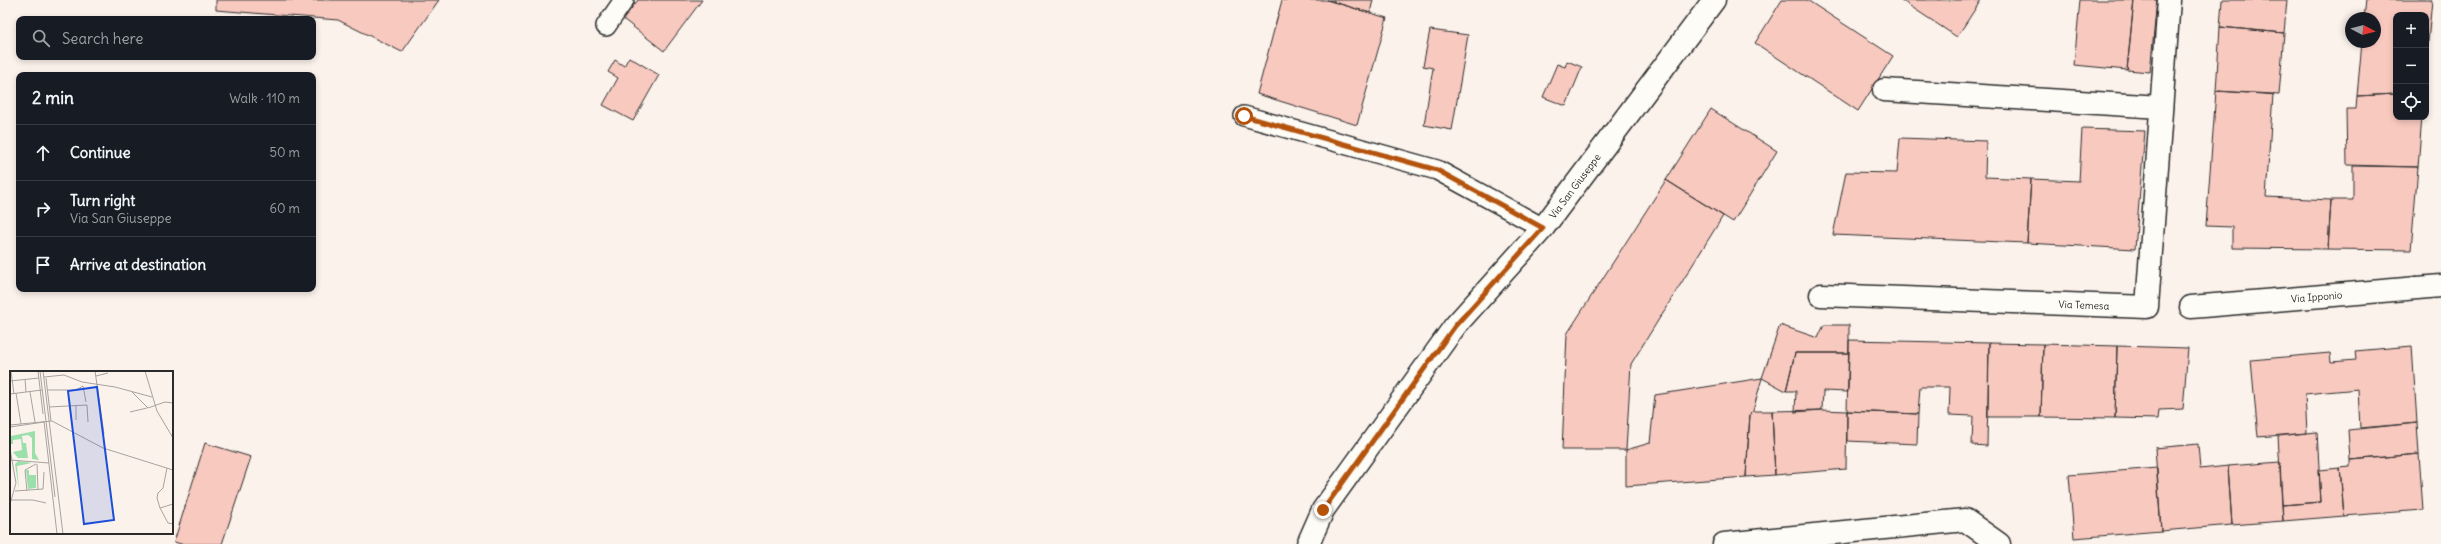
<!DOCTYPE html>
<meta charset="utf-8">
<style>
body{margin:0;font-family:Delius,sans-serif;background:#20242c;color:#f1f3f6}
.controls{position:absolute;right:12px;top:12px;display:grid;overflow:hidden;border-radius:8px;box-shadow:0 2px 6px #0003}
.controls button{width:36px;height:36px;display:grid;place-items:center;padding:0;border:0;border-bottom:1px solid #363941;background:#171b24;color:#f1f3f6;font:20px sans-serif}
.compass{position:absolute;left:2345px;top:12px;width:36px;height:36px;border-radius:50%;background:#171b24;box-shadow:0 2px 6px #0003;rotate:97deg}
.stop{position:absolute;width:12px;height:12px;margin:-9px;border:3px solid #b45309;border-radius:50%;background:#fff}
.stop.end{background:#b45309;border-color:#fff;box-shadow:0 1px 4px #0008}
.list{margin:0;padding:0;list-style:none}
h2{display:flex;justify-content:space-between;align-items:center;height:52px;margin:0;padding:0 16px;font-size:17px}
h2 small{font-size:13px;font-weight:400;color:#9ea1a6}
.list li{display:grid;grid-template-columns:26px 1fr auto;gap:12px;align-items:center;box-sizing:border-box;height:56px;padding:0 16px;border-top:1px solid #363941}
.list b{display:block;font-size:15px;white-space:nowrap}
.list p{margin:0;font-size:13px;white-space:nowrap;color:#9ea1a6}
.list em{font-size:13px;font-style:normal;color:#9ea1a6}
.icon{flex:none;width:22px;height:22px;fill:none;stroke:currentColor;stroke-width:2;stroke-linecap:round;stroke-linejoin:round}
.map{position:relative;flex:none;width:2441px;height:544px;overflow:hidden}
.search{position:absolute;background:#171b24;box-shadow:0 2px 6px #0003;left:16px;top:16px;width:300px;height:44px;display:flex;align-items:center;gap:10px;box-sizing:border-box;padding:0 14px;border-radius:8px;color:#9ea1a6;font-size:15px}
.panel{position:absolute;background:#171b24;box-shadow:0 2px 6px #0003;left:16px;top:72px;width:300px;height:220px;border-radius:8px}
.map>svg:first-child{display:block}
.building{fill:#f8c9bf;stroke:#2b2b2b}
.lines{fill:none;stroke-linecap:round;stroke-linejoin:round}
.lane-casing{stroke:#2b2b2b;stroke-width:22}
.street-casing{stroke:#2b2b2b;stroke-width:25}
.lane{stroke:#fdfcf7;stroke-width:19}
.street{stroke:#fdfcf7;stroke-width:22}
.route{stroke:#b45309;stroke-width:5}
.labels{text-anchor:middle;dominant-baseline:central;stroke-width:3;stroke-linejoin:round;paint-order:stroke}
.street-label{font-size:10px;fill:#2b2b2b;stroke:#fdfcf7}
.inset-road{fill:none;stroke:#a8a29f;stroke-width:1}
.view{fill:#1d4ed8;fill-opacity:0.15;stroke:#1d4ed8;stroke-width:2}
.inset-edge{fill:none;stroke:#2b2b2b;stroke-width:2}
</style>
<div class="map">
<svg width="2441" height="544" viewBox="0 0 2441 544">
<rect width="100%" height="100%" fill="#fcf2ec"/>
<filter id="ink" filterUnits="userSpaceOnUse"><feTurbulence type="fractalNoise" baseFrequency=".025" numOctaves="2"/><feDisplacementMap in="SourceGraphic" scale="8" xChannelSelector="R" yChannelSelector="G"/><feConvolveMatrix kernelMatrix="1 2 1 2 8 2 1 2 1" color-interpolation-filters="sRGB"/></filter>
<g filter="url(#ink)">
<path class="building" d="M216,0H439L402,52L338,20L216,10Z
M638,0H702L664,51L623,19Z
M1282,0H1327L1387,18L1357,125L1257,94Z
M1327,0H1373L1370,13Z
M1782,0H1807L1893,56L1858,111L1755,43Z
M1901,0H1981L1957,37Z
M2080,0H2134L2127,70L2074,65Z
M2134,0H2157L2150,72L2127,70Z
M2222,0H2287L2284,33L2220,27Z
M2366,0H2432L2426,64V15H2396V94L2357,96L2362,42H2375V18H2364Z
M2220,27L2284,33L2279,95L2216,91Z
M1430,30L1468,35L1452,130L1424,125L1433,68L1423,66Z
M629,57L659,75L633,121L603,105L618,78L608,72L615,60L624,66Z
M1567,61L1582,67L1566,106L1543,97L1557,64L1565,67Z
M2216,91L2273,94L2266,197L2331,200L2328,249L2232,248V227L2206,226Z
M2396,94V117H2422L2418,167L2347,165L2346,109H2356L2357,96Z
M1711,109L1777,151L1733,222L1666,180Z
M2082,129L2145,131L2135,249L2027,243L2031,179L2079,181Z
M1900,138L1986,141L1985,177L2031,179L2027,243L1833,235L1846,172L1897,173Z
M2353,166L2418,167L2411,250L2328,249L2331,200H2353Z
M1666,180L1723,216L1631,364L1626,450H1562L1567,334Z
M1780,325L1818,338L1824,325H1849V353H1795L1786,391L1762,378Z
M1849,340L1989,343L1987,446L1972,445L1973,416L1949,415L1950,387H1920L1918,414L1847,411Z
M1989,343L2043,344L2041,417H1988Z
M2043,344L2117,346L2115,418L2041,417Z
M2117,346L2188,348L2183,409L2159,410L2158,419L2115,418Z
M2412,346L2417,423L2360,428L2358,389L2305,394L2307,433L2258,437L2251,360L2330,353L2331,362L2356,360L2355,351Z
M1795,353H1849L1848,392L1823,391L1822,410L1795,412L1796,391H1786Z
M1762,378L1753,411L1750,414L1746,477L1626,486V450L1650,443L1655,395Z
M1822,410L1847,411L1846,469L1775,475L1772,411Z
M1753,411H1772L1775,475L1746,477L1750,414Z
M1847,411L1918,414L1917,444L1847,441Z
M2417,423L2419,454L2350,460L2348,430Z
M2317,432L2321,502L2282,505L2278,436Z
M205,443L251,457L222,544H181L174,542Z
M2198,444L2200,469L2228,466L2232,525L2161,531L2155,448Z
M2419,454L2423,510L2344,516L2340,468L2350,467V460Z
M2280,462L2283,521L2232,525L2228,466Z
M2157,468L2161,531L2074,538L2069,475Z
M2340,468L2344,516L2283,521L2282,505L2321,502L2319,470Z"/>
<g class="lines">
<g class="lane-casing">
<path id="lane" d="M606,26L624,0
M1244,116L1437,170L1543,228"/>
</g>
<g class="street-casing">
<g id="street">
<path d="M1884,90L2161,107"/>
<path id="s1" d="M1821,295L2147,307L2169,0"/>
<path id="s2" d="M2191,307L2441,286"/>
<path id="s3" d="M1308,544L1323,510L1455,326L1543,228L1714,0"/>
<path d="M1724,544L1965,520L1999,544"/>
</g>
</g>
<use href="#lane" class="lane"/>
<use href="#street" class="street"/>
</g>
</g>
<g class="lines" filter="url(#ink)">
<path class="route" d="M1244,116L1437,170L1543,228L1455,326L1323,510"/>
</g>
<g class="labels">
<g class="street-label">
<text stroke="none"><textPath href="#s3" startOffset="448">Via San Giuseppe</textPath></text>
<text stroke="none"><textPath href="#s2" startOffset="126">Via Ipponio</textPath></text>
<text stroke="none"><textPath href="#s1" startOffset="263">Via Temesa</textPath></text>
</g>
</g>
<g transform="translate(10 371)">
<rect width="163" height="163" fill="#fcf2ec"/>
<path d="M25,60V82L29,89L22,88V67L18,64L12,65L13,72H16L18,87H8L3,81L12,79L11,68L3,69V73H1L0,62L1,65ZM8,90L22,92L7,95L9,119L5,93ZM16,99H19V104H26V117L18,118Z" fill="#9bdfaa"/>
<path class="inset-road" d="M1,0L4,23M28,0L33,43M30,0L45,126M33,0L53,163M85,0L94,63M135,0L147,40L163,67M86,5L98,2M34,6L54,4L72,11L105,16L142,26M36,7L41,50M15,8L16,21M0,10L29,7M37,19H66L73,15L76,31M20,21L25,51M122,21L138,37L155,31L163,32M6,22L11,53M0,23L32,19M66,34V49M39,36L77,34L78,51M120,41L137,37M34,50L47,163M0,54L42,50L93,77L163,99M0,56L34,51M0,78L6,112L0,133M0,89L39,92M27,93L28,119M157,97L153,117L148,122L147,127L150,137L163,133M5,120L33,118L34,101M17,120L15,99L26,93M1,129H23L36,132M150,137L158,152L163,153M0,138V163"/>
<path class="view" d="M87,16L104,149L74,153L58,20Z"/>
<rect width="163" height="163" class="inset-edge"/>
</g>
</svg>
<div class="controls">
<button>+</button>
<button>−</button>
<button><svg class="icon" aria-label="locate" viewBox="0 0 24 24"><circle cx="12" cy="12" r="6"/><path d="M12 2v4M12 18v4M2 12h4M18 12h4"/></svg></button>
</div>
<svg class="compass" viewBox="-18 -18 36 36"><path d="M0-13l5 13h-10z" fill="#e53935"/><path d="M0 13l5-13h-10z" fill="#9ea1a6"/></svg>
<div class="stop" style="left:1244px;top:116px"></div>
<div class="stop end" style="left:1323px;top:510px"></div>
<div class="search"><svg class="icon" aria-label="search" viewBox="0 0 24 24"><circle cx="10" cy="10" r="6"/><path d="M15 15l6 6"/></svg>Search here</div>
<section class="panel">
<h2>2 min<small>Walk · 110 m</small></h2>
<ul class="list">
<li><svg class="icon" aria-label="ahead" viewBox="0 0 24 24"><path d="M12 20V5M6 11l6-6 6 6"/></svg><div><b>Continue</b></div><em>50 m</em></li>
<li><svg class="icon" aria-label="right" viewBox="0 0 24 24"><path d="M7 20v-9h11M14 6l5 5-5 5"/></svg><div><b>Turn right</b><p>Via San Giuseppe</p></div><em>60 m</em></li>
<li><svg class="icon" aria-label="arrive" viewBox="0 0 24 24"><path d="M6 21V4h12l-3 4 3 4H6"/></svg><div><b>Arrive at destination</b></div></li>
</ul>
</section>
</div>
